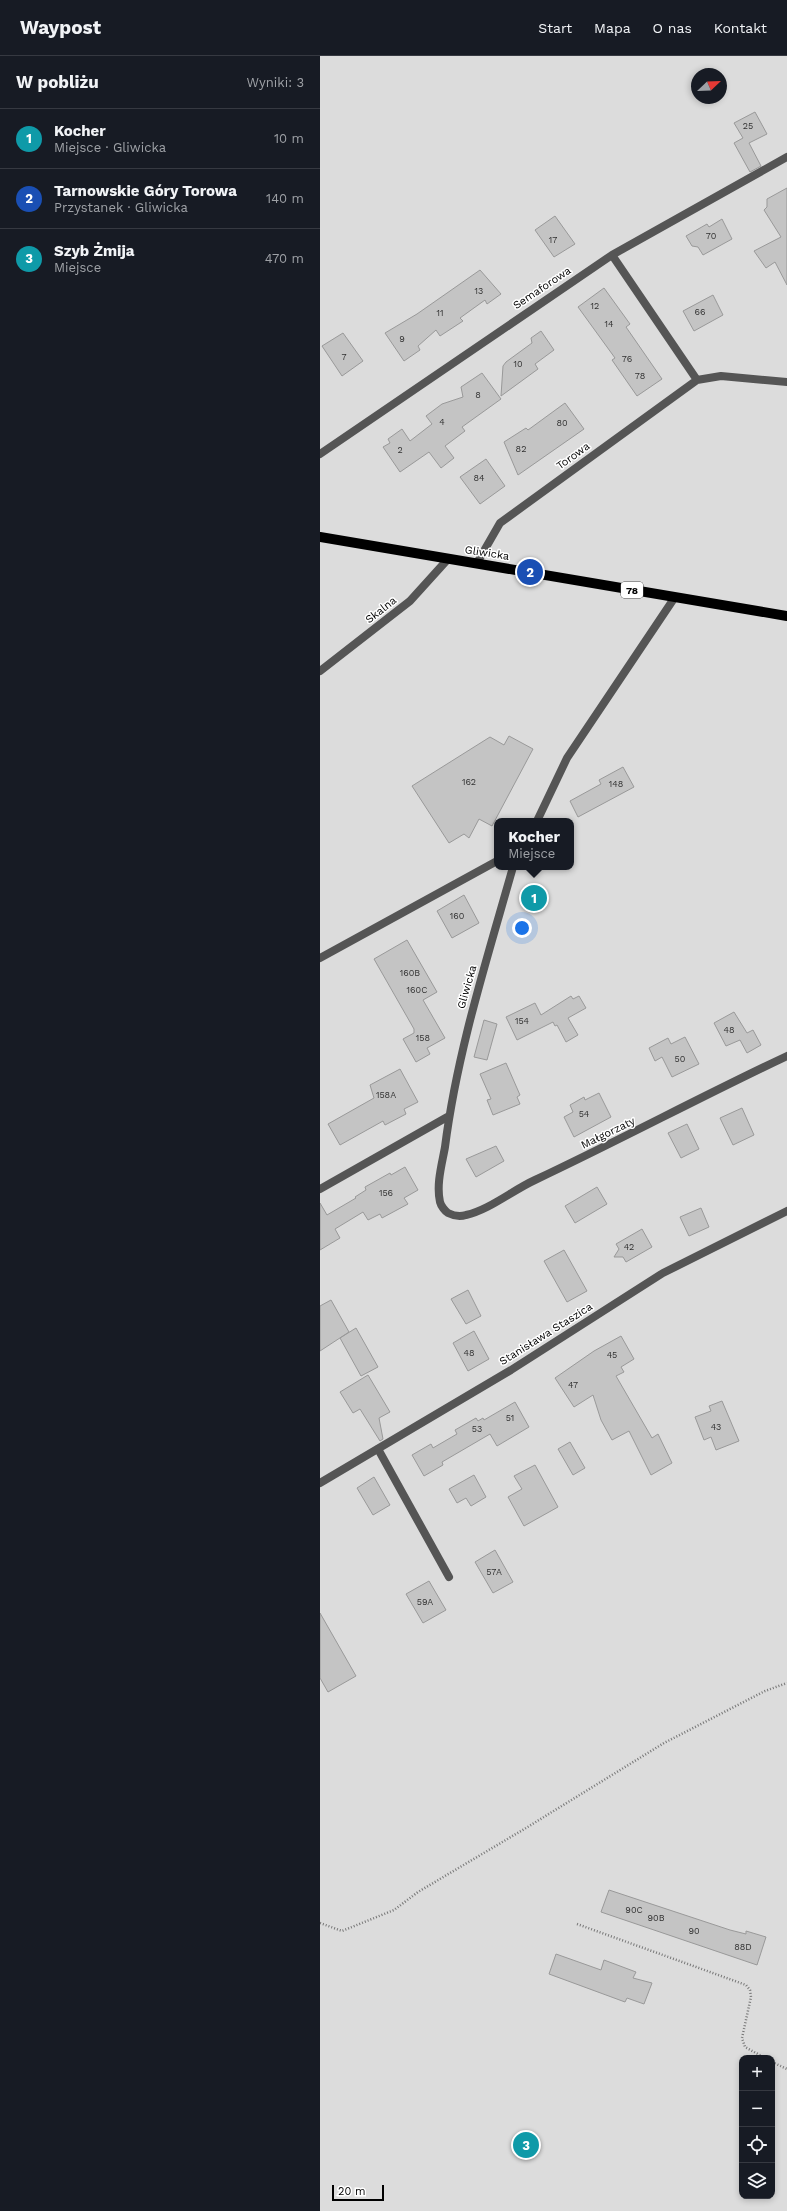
<!DOCTYPE html>
<html lang="pl">
<meta charset="utf-8">
<style>
body{margin:0;font-family:"Work Sans",sans-serif;background:#242831;color:#f1f3f6}
.controls{position:absolute;right:12px;bottom:12px;display:grid;overflow:hidden;border-radius:8px;box-shadow:0 2px 6px #0003}
.controls button{width:36px;height:36px;display:grid;place-items:center;padding:0;border:0;border-bottom:1px solid #363941;background:#171b24;color:#f1f3f6;font:20px sans-serif}
.compass{position:absolute;left:371px;top:12px;width:36px;height:36px;border-radius:50%;background:#171b24;box-shadow:0 2px 6px #0003;rotate:67deg}
.scale{position:absolute;left:12px;bottom:10px;width:52px;box-sizing:border-box;padding-left:4px;border:2px solid #000;border-top:0;font-size:11px;line-height:14px;white-space:nowrap;color:#000;-webkit-text-stroke:3px #fff;paint-order:stroke}
.you{position:absolute;left:202px;top:872px;width:14px;height:14px;margin:-10px;border:3px solid #fff;border-radius:50%;background:#1a73e8;box-shadow:0 0 0 6px #1a73e833}
.badge{display:grid;place-items:center;width:26px;height:26px;border-radius:50%;background:#2563eb;color:#fff;font-size:13px;font-weight:700}
.pin{position:absolute;translate:-50% -50%;border:2px solid #fff;box-shadow:0 1px 4px #0006}
.popup{position:absolute;left:174px;top:762px;width:80px;height:52px;box-sizing:border-box;display:grid;place-content:center;border-radius:8px;background:#171b24;filter:drop-shadow(0 1px 3px #0005);font-size:13px;white-space:nowrap;color:#9ea1a6}
.popup b{font-size:15px;color:#f1f3f6}
.popup::after{content:'';position:absolute;left:50%;top:100%;margin-left:-8px;border:8px solid transparent;border-top-color:#171b24}
.list{margin:0;padding:0;list-style:none}
h2{display:flex;justify-content:space-between;align-items:center;height:52px;margin:0;padding:0 16px;font-size:17px}
h2 small{font-size:13px;font-weight:400;color:#9ea1a6}
.list li{display:grid;grid-template-columns:26px 1fr auto;gap:12px;align-items:center;box-sizing:border-box;height:60px;padding:0 16px;border-top:1px solid #363941}
.list b{display:block;font-size:15px;white-space:nowrap}
.list p{margin:0;font-size:13px;white-space:nowrap;color:#9ea1a6}
.list em{font-size:13px;font-style:normal;color:#9ea1a6}
.icon{flex:none;width:22px;height:22px;fill:none;stroke:currentColor;stroke-width:2;stroke-linecap:round;stroke-linejoin:round}
.map{position:relative;flex:none;width:467px;height:2155px;overflow:hidden}
header{display:flex;align-items:center;gap:24px;box-sizing:border-box;height:56px;padding:0 20px;background:#171b24;border-bottom:1px solid #363941}
header strong{font-size:19px}
nav{display:flex;gap:22px;margin-inline-start:auto;font-size:14px}
main{display:flex}
aside{flex:1;background:#171b24}
.map>svg:first-child{display:block}
.green{fill:#dcdcdc;fill-rule:evenodd}
.building{fill:#c4c4c4;stroke:#999}
.lines{fill:none;stroke-linecap:round;stroke-linejoin:round}
.primary-casing{stroke:#dbdbdb;stroke-width:12}
.path{stroke:#777;stroke-width:2.5;stroke-dasharray:1 2;stroke-linecap:butt}
.lane{stroke:#555;stroke-width:8}
.street{stroke:#555;stroke-width:8}
.primary{stroke:#000;stroke-width:10}
.labels{text-anchor:middle;dominant-baseline:central;stroke-width:3;stroke-linejoin:round;paint-order:stroke}
.number-label{font-size:9px;fill:#313131}
.shield{fill:#fff;stroke:#4c4c4c;stroke-width:1}
.shield-label{font-size:10px;font-weight:bold;fill:#000}
.street-label{font-size:11px;fill:#000;stroke:#fff}
</style>
<header>
<strong>Waypost</strong>
<nav><a>Start</a><a>Mapa</a><a>O nas</a><a>Kontakt</a></nav>
</header>
<main>
<aside>
<h2>W pobliżu<small>Wyniki: 3</small></h2>
<ul class="list">
<li><span class="badge" style="background:#0f9aa8">1</span><div><b>Kocher</b><p>Miejsce · Gliwicka</p></div><em>10 m</em></li>
<li><span class="badge" style="background:#1a4fb4">2</span><div><b>Tarnowskie Góry Torowa</b><p>Przystanek · Gliwicka</p></div><em>140 m</em></li>
<li><span class="badge" style="background:#0f9aa8">3</span><div><b>Szyb Żmija</b><p>Miejsce</p></div><em>470 m</em></li>
</ul>
</aside>
<div class="map">
<svg width="467" height="2155" viewBox="0 0 467 2155">
<rect width="100%" height="100%" fill="#fff"/>
<path class="green" d="M0,0H467V2155H0ZM377,18H401V42H377ZM177,765H251V811H177ZM422,2002H452V2140H422Z"/>
<path class="building" d="M435,56L447,78L429,87L441,110L430,116L414,87L423,82L414,67Z
M467,132V229L455,206L446,212L434,195L461,181L444,154L447,151V143Z
M235,160L255,188L234,201L215,174Z
M402,163L412,183L383,199L378,191L372,190L366,180L387,168L389,171Z
M160,214L181,238L167,248L165,244L140,262L143,265L120,280L116,274L98,290L100,294L84,305L65,277L97,258Z
M284,232L310,268L306,271L342,323L317,340L292,304L295,302L258,251Z
M393,239L403,259L374,275L363,255Z
M221,275L234,294L215,308L218,313L181,340L183,310L186,306L212,287L211,282Z
M23,277L43,305L22,320L2,290Z
M162,317L181,343L142,371L145,375L125,390L134,402L121,412L109,396L80,416L63,391L70,387L68,383L82,373L90,385L112,368L106,360L122,348L143,341L141,331Z
M245,347L264,373L198,419L184,386L206,372L208,374Z
M166,403L185,430L160,448L140,421Z
M189,680L213,693L172,770L159,763L149,782L144,778L129,787L92,730L170,681L184,689Z
M303,711L314,731L258,761L250,745L281,728L279,724Z
M144,839L159,867L132,882L117,855Z
M87,884L117,936L103,944L125,982L107,992L110,998L96,1006L83,983L94,977V973L54,903Z
M251,940L253,943L259,940L266,952L248,962L258,979L246,986L237,969L235,970L233,966L197,984L186,961L215,947L221,959Z
M414,956L427,977L433,974L441,989L427,997L420,984L406,990L394,967Z
M164,964L177,968L167,1004L154,1001Z
M365,981L379,1008L352,1021L342,1001L335,1005L329,992L348,982L351,988Z
M186,1007L200,1039L197,1041L200,1048L173,1059L167,1044L171,1043L160,1018Z
M80,1013L98,1046L84,1053L86,1058L65,1069L63,1065L20,1089L8,1068L54,1042L50,1029Z
M279,1037L291,1061L254,1081L244,1061L253,1056L250,1049L264,1041L265,1044Z
M422,1052L434,1079L413,1089L400,1062Z
M367,1068L379,1093L361,1102L348,1077Z
M176,1090L184,1105L156,1121L146,1103Z
M85,1111L98,1134L84,1142L88,1148L62,1162L60,1158L48,1164L43,1156L15,1173L20,1182L0,1194V1147L7,1159L36,1142L35,1141L46,1134L45,1131L70,1117L71,1119Z
M277,1131L287,1148L255,1167L245,1150Z
M381,1152L389,1171L369,1180L360,1161Z
M322,1173L332,1191L306,1206L303,1201H294L299,1193L296,1188Z
M244,1194L267,1235L247,1246L224,1205Z
M148,1234L161,1260L146,1268L131,1243Z
M11,1244L29,1276L0,1295V1250Z
M36,1272L58,1311L41,1320L20,1282Z
M154,1275L169,1303L148,1315L133,1287Z
M301,1280L314,1303L301,1311L304,1316L296,1320L332,1382L338,1378L352,1407L331,1419L309,1375L292,1384L281,1364L273,1339L254,1351L235,1322L274,1295Z
M48,1319L70,1356L59,1362L63,1383L60,1385L40,1353L33,1357L20,1336Z
M402,1345L419,1385L396,1394L391,1381L384,1384L375,1361L391,1355L389,1350Z
M195,1346L209,1371L177,1390L170,1378L122,1406L123,1409L104,1420L92,1399L111,1388L113,1392L137,1378L135,1374L156,1362L158,1365L163,1362L164,1364Z
M250,1386L265,1412L253,1419L238,1393Z
M215,1409L238,1451L204,1470L188,1441L202,1433L194,1420Z
M154,1419L166,1441L151,1450L146,1442L137,1447L129,1433Z
M54,1421L70,1449L53,1459L37,1432Z
M175,1494L193,1526L173,1537L155,1506Z
M109,1525L126,1554L103,1567L86,1538Z
M0,1557L36,1620L8,1636L0,1622Z
M289,1834L410,1874L426,1878V1875L446,1881L437,1909L281,1856Z
M236,1898L281,1914L284,1904L316,1916L313,1922L332,1927L324,1948L307,1942L305,1946L229,1918Z"/>
<g class="lines">
<g class="primary-casing">
<path id="primary" d="M0,481L467,560"/>
</g>
<path class="path" d="M0,1867L22,1875L74,1854L98,1836L206,1772L344,1687L445,1635L467,1627
M257,1868L426,1929L430,1934L431,1941L422,1982L425,1991L445,2002
M452,2006L467,2013"/>
<path class="lane" d="M58,1393L129,1521"/>
<path class="street" d="M292,199L377,324
M0,398L292,199L467,101
M157,507L180,467L377,324L401,320L467,326
M0,615L90,545L128,503
M217,765L247,702L355,541
M193,811C167,903 137,996 125,1091C122,1108 116,1128 120,1146C121,1150 125,1155 128,1157C134,1160 140,1161 146,1159C169,1154 193,1134 215,1124C300,1084 382,1040 467,1000
M0,902L177,805
M0,1133L129,1060
M0,1427L191,1314L343,1217L467,1155"/>
<use href="#primary" class="primary"/>
</g>
<g class="labels">
<g class="number-label">
<text x="428" y="70">25</text>
<text x="391" y="180">70</text>
<text x="233" y="184">17</text>
<text x="159" y="235">13</text>
<text x="275" y="250">12</text>
<text x="380" y="256">66</text>
<text x="120" y="257">11</text>
<text x="289" y="268">14</text>
<text x="82" y="283">9</text>
<text x="24" y="301">7</text>
<text x="307" y="303">76</text>
<text x="198" y="308">10</text>
<text x="320" y="320">78</text>
<text x="158" y="339">8</text>
<text x="122" y="366">4</text>
<text x="242" y="367">80</text>
<text x="201" y="393">82</text>
<text x="80" y="394">2</text>
<text x="159" y="422">84</text>
<text x="149" y="726">162</text>
<text x="296" y="728">148</text>
<text x="137" y="860">160</text>
<text x="90" y="917">160B</text>
<text x="97" y="934">160C</text>
<text x="202" y="965">154</text>
<text x="409" y="974">48</text>
<text x="103" y="982">158</text>
<text x="360" y="1003">50</text>
<text x="66" y="1039">158A</text>
<text x="264" y="1058">54</text>
<text x="66" y="1137">156</text>
<text x="309" y="1191">42</text>
<text x="149" y="1297">48</text>
<text x="292" y="1299">45</text>
<text x="253" y="1329">47</text>
<text x="190" y="1362">51</text>
<text x="396" y="1371">43</text>
<text x="157" y="1373">53</text>
<text x="174" y="1516">57A</text>
<text x="105" y="1546">59A</text>
<text x="314" y="1854">90C</text>
<text x="336" y="1862">90B</text>
<text x="374" y="1875">90</text>
<text x="423" y="1891">88D</text>
</g>
<rect class="shield" x="301" y="526" width="22" height="16" rx="3"/>
<g class="shield-label">
<text x="312" y="534">78</text>
</g>
<g class="street-label">
<text transform="translate(222 232) rotate(-34)">Semaforowa</text>
<text transform="translate(253 400) rotate(-36)">Torowa</text>
<text transform="translate(167 497) rotate(9)">Gliwicka</text>
<text transform="translate(61 554) rotate(-38)">Skalna</text>
<text transform="translate(147 931) rotate(-74)">Gliwicka</text>
<text transform="translate(288 1077) rotate(-26)">Małgorzaty</text>
<text transform="translate(226 1278) rotate(-32)">Stanisława Staszica</text>
</g>
</g>
</svg>
<div class="controls">
<button>+</button>
<button>−</button>
<button><svg class="icon" aria-label="locate" viewBox="0 0 24 24"><circle cx="12" cy="12" r="6"/><path d="M12 2v4M12 18v4M2 12h4M18 12h4"/></svg></button>
<button><svg class="icon" aria-label="layers" viewBox="0 0 24 24"><path d="M12 4l9 5-9 5-9-5zM3 14l9 5 9-5"/></svg></button>
</div>
<svg class="compass" viewBox="-18 -18 36 36"><path d="M0-13l5 13h-10z" fill="#e53935"/><path d="M0 13l5-13h-10z" fill="#9ea1a6"/></svg>
<div class="scale">20 m</div>
<div class="you"></div>
<div class="pin badge" style="left:214px;top:842px;background:#0f9aa8">1</div>
<div class="popup"><b>Kocher</b>Miejsce</div>
<div class="pin badge" style="left:210px;top:516px;background:#1a4fb4">2</div>
<div class="pin badge" style="left:206px;top:2089px;background:#0f9aa8">3</div>
</div>
</main>
